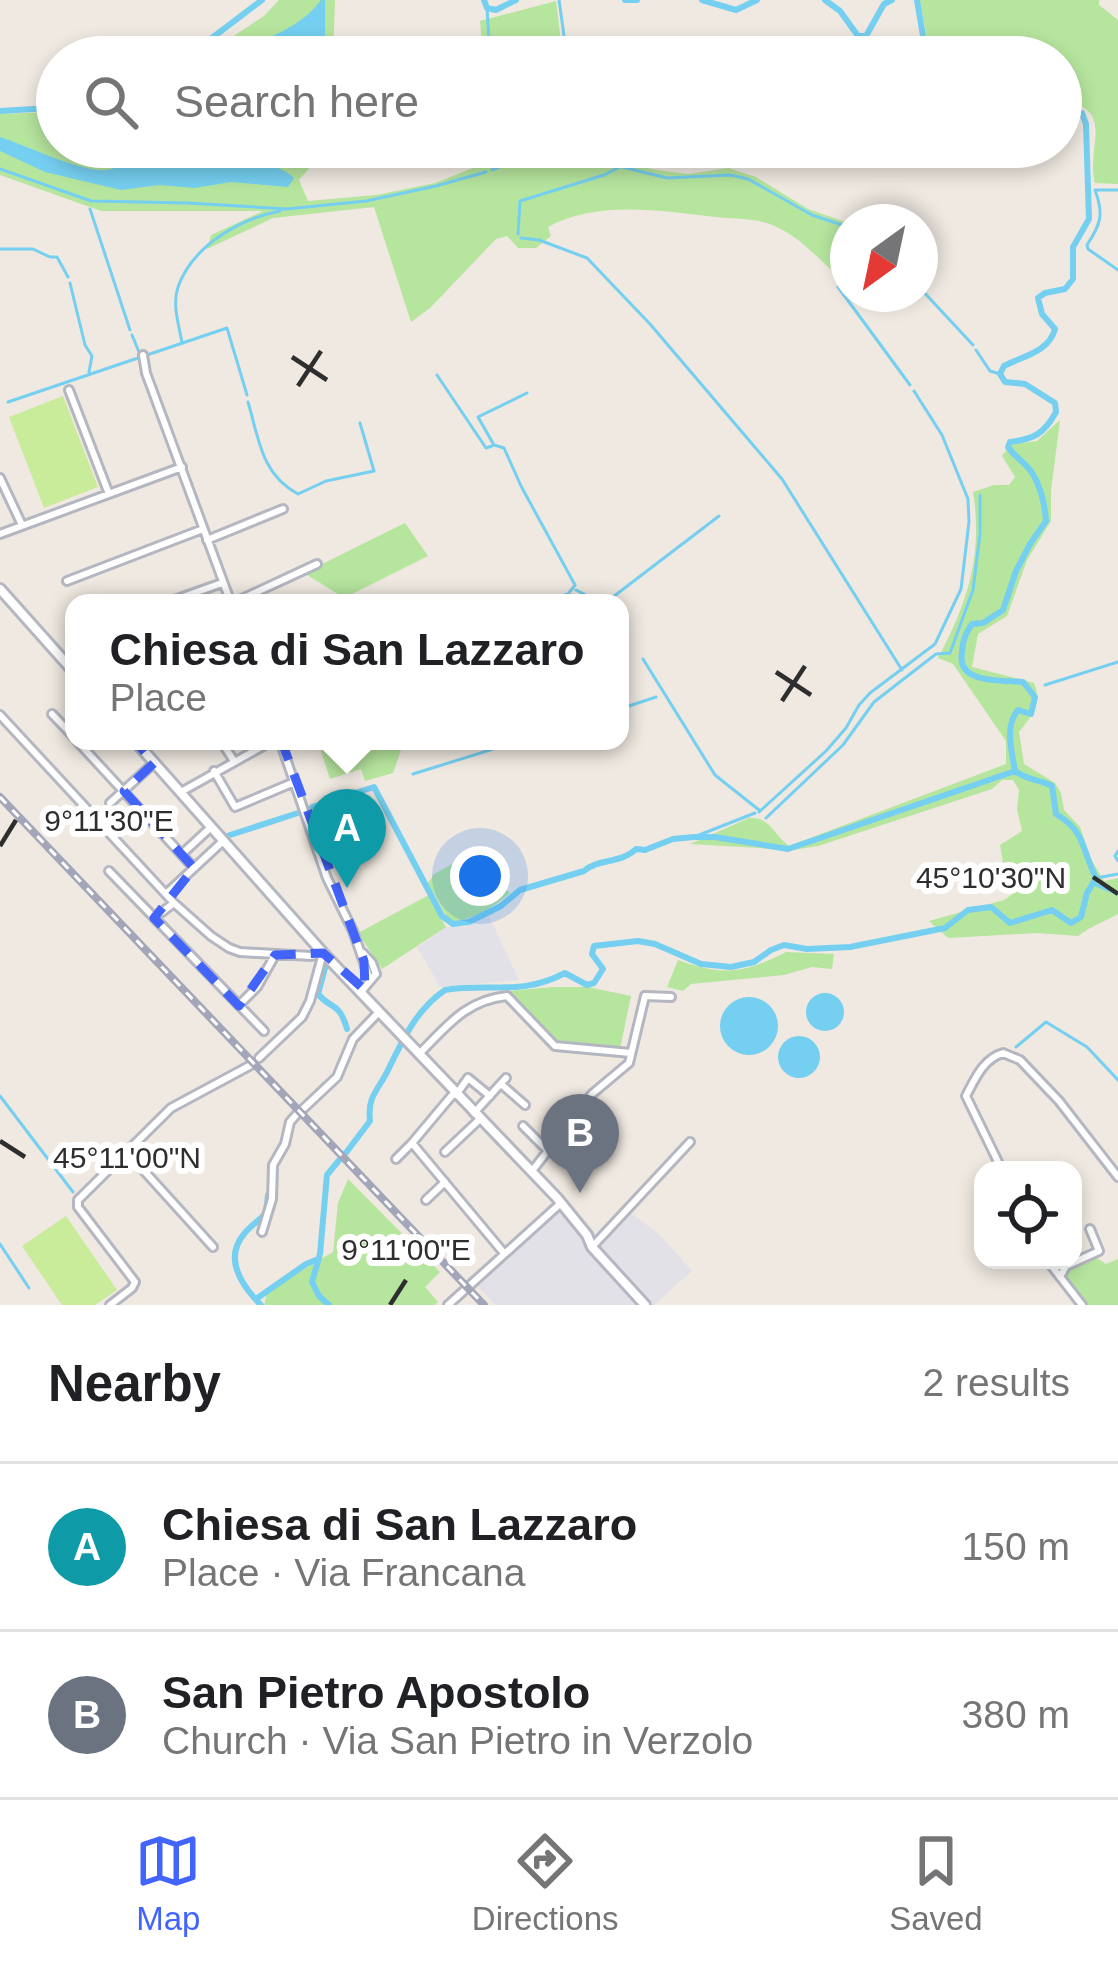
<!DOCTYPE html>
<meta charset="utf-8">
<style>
body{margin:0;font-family:Arial,sans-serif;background:#f2f2f2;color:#202124}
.controls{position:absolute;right:36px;bottom:36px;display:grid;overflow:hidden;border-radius:24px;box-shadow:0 6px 18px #0003}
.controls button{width:108px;height:108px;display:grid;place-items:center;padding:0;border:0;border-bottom:3px solid #e0e0e0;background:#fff;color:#202124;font:60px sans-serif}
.compass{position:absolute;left:830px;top:204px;width:108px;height:108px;border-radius:50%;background:#fff;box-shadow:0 6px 18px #0003;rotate:213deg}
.you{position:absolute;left:480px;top:876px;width:42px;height:42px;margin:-30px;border:9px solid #fff;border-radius:50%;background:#1a73e8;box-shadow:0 0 0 18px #1a73e833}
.badge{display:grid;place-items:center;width:78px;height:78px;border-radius:50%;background:#4264fb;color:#fff;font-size:39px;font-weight:700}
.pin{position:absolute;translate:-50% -99px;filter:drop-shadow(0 3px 6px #0008)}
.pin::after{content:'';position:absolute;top:63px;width:42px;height:36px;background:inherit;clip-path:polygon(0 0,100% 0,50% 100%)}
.popup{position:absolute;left:65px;top:594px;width:564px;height:156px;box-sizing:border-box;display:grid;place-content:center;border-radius:24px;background:#fff;filter:drop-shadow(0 3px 9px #0005);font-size:39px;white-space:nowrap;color:#757577}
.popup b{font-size:45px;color:#202124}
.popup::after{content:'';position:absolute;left:50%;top:100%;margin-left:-24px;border:24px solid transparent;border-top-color:#fff}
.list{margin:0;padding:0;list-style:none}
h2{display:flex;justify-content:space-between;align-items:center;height:156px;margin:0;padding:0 48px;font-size:51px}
h2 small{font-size:39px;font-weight:400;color:#757577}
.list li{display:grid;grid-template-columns:78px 1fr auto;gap:36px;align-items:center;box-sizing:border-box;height:168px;padding:0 48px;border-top:3px solid #e0e0e0}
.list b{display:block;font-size:45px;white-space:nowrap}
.list p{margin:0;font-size:39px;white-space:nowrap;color:#757577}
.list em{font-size:39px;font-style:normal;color:#757577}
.icon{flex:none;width:66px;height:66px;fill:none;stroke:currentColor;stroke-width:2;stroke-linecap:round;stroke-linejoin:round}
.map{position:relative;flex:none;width:1118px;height:1305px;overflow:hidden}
.search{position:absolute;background:#fff;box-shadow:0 6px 18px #0003;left:36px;right:36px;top:36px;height:132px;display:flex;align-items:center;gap:30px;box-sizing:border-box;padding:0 42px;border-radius:66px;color:#757577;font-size:45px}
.sheet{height:492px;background:#fff}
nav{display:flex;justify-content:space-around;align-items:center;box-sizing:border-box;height:168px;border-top:3px solid #e0e0e0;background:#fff;font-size:33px;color:#757577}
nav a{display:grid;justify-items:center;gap:6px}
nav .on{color:#4264fb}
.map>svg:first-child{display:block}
.industrial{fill:#e3e1e8}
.green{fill:#b6e59e}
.pitch{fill:#c9ec9a}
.water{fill:#75cff0}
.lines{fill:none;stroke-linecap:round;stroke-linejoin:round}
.stream{stroke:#75cff0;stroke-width:3}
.canal{stroke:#75cff0;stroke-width:6}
.street-casing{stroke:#b4b7c1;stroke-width:12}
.secondary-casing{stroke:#b4b7c1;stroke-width:14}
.street{stroke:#fff;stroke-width:6}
.secondary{stroke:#fff;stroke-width:8}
.rail-casing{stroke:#a3a6b8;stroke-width:8}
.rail{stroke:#fff;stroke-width:3;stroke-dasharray:9;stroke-linecap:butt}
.marked{fill:none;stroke:#4264fb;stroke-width:9;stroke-dasharray:24 15;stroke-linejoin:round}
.ticks{fill:none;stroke:#2e2e2e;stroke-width:4.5}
.ticks-label{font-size:30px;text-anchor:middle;fill:#2e2e2e;stroke:#fff;stroke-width:12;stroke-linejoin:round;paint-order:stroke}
</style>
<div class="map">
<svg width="1118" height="1305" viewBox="0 0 1118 1305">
<rect width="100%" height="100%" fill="#efe9e1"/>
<path class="industrial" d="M489,916L519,980L440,987L417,947L446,927H466Z
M557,1207L596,1236L624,1208L659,1234L692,1271L654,1305H495L475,1283Z"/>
<path class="green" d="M279,0H335L333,57H202L264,16Z
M920,0H1099V5L1118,20V184L1095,183C1085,146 1118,111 1061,99V57H930L932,50L927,40Z
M556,1L563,57H483L480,21Z
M57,109V147H331V167L313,164L299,180L308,201L376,195L435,183L488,162L491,147H578L582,154L598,164L596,156L656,170L688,174L728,168L756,177L808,209L848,223V281L844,282C822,262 799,235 770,224C754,218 732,219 715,217C661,211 598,200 548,227L551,236L536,248H518L507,236L496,239L430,308L411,322L374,207L273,218L207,249L211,235L263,211H101L0,175V114L50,112Z
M1060,420L1051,491V521L1027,560L1007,616L978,634L972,667L1034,683C1043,705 1032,715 1019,732L1024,764L1055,783L1061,793L1064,810L1080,827L1091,859L1104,881L1118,878V914C1104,922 1091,926 1078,936L1036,933L948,938L929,921L1004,900L1014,893L1013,880L1004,869L1000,845L1022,831L1017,809L1019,790L1013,780H1002L992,789L818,846L793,850L690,844L749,818C771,817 773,834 789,846L1006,764V741L953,664L938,658C968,603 983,554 973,492L994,485H1009L1015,477L1002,456L1011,444L1037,441Z
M405,523L428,556L350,595L359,603H336L341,596L304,573Z
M318,741H390L401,750L393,773L365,781L361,769L330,779Z
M465,857L479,880L486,886L493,880L510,893C494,907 471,922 449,921L428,883L434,874Z
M429,895L446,927L382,969L358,933Z
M786,952L834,954L832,969L812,967L784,975L691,984L683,991L667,987L678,960C721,976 744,974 786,952Z
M553,987H588L631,996L620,1049L569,1052L508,991Z
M348,1179L440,1272L425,1287L438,1302L435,1305H264L268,1290L333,1252L338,1203Z
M1097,1258L1106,1264L1118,1259V1305H1076L1049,1272Z"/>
<path class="pitch" d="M63,396L98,487L44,508L9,417Z
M66,1216L117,1290L95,1305H62L22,1246Z"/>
<path class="water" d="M321,0H325V40L291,52L264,54L261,57H219C255,42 298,32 321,0Z
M0,137C26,145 81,173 107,170C121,168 135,155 150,152C167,149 178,155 195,157C227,162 268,155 294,178L288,187L231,182L195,188L159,185L121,190L45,172L0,151Z
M806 1012a19 19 0 1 1 38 0a19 19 0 1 1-38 0Z
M720 1026a29 29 0 1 1 58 0a29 29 0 1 1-58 0Z
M778 1057a21 21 0 1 1 42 0a21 21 0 1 1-42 0Z"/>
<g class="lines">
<path class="stream" d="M559,0L567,57
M487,8L490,57
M582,147L587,155L602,162L667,178L730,175L748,179L812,215L848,227
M0,169L91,201L188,203L287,209L366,201L436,186L486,172
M492,170L499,167L497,147
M1118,190H1095C1104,214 1101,224 1087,245L1088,249L1118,270
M90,209L130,330
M518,234L520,201L604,175L618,168
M521,238L539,240L587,258L650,324L782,479L902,670
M0,249H33L50,257H57L68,277
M70,283L85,345L92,356L89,372
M838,287L910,385
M920,288L973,345
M182,343C179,325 172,305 178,287C193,245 240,219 280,211
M976,350L990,371L1000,374
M147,355L227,328L247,395
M437,375L486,448L492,446
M527,393L478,417L494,445L504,448L521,486L575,585L568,594L553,598L554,603
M8,402L141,357L132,335
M248,402C259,439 261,474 298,494L326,481L374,471L360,423
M576,590L602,603
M605,603L719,516
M643,659L715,775L759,810
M1045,685L1118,662
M620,709L656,697
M413,774L519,741
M759,812L826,751L846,728L859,705L870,693L935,644L961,589L969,522L968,499L942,435L914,391
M766,818L843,745L874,702L936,654L950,653L973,590L980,534V495
M694,837L755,813
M1118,851L1115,856L1118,861
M1096,878L1118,874
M1094,884L1118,894
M1016,1047L1046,1022L1087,1047L1118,1080
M0,1096L73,1192
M0,1244L29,1288"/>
<path class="canal" d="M484,0L487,8L496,10L516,0
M625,0H637
M702,0L736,10L757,0
M825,0L840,11L858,36H866L884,4L892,0
M917,0L924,42L919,57
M187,57L262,0
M0,111L51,108L57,105
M312,807L374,787L442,916L453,924L469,922L501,906L520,890L584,871C599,858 621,864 636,849L645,850L673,839L694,837H715L788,849L1015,771
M227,836L298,813
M325,968L318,994C331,1010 339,1001 347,1029
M313,1096L324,1085
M345,1154L370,1121C367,1095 379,1090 389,1068C404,1038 416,1010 445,990C489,983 522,996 565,973L587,985L594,983L603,969L592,954L594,946L638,941L655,944L701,964L731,967L754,962L771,950L784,945L807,949L850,947L945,928L968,910L991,907L1010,923L1052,910L1071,923L1081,917L1087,893L1096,878C1081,848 1086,832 1056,814L1052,786C1039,779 1028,781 1015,771C1012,752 1004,726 1018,710L1031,714L1035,697L1023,682C1000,680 956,684 962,652C963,640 965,634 972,624L983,623L1003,610L1016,571L1030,544L1046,521C1045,505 1040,483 1030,470C1023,461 1014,456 1008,447L1010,442C1034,439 1044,434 1056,412L1055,403L1025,384L1005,382L1000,374L1004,366C1023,356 1049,352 1055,329L1042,314L1038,298L1045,293L1065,289L1073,279V247L1089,219L1086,124L1082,113L1061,106
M256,1299L306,1264L318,1259
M261,1305C242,1286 223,1259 244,1234C250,1226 260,1220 266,1213L268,1195
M329,1305L319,1296L312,1282L320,1254L327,1175L340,1159"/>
<g class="street-casing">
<path id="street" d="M143,355L146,373L231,603
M69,390L109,494
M0,478L22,525
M0,534L182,467
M207,540L283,509
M67,581L203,529
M166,603L222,583
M233,603L317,564
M52,714L74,737
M0,715L174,903L211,936L229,948L240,952L311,956L323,953L310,1001L302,1017L259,1058
M77,741L194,868
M221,741L234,761
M280,741L327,878L353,931L370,980
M214,771L235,807L292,783
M181,792L272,741
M110,803L154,763
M182,854L210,828
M109,871L264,1031
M166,894L222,842
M154,918L174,903
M360,993L376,974L372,963L363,953
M239,1005L257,987L275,955
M419,1054C447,1026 466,1000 507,996L555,1046L631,1053
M501,1084L525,1105
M454,1093L412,1143L503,1252
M456,1095L468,1078L490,1096
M303,1109L337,1077L353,1039L379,1012
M474,1113L506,1078
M523,1126L547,1150
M127,1152L213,1247
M445,1152L480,1119
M396,1159L412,1143
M1002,1170L966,1096C975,1079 983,1059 1003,1053L1020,1060L1059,1101L1118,1177
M532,1171L592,1094L629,1063L645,996L671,997
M426,1200L445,1182
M262,1232L272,1199L273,1165L285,1144L290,1122L297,1114
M592,1247L690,1142
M1047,1260L1082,1305
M1060,1277L1066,1266L1099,1251L1090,1229
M110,1305L132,1288L135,1282L78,1207V1200L171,1108L251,1065
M448,1305L561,1203"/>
</g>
<g class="secondary-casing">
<path id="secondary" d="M0,589L74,672
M135,741L323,953L557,1198L587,1235L592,1247L645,1305"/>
</g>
<use href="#street" class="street"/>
<use href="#secondary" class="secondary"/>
<g class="rail-casing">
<path id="rail" d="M0,797L484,1305"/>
</g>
<use href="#rail" class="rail"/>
</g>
<path class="marked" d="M239,628L364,961L365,990L323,953L275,955L239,1006L154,918L194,868L124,791L154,763L103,704Z"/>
<path class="ticks" d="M292,357L327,380M298,386L321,351M776,672L811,695M782,701L805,666M0,846L16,820M1093,877L1118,894M0,1141L25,1157M390,1305L406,1280"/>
<g class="ticks-label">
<text x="109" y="831">9°11'30"E</text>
<text x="991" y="888">45°10'30"N</text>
<text x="127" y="1168">45°11'00"N</text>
<text x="406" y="1260">9°11'00"E</text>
</g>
</svg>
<div class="controls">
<button><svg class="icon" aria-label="locate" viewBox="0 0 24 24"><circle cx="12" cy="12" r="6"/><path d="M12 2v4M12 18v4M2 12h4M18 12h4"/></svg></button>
</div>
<svg class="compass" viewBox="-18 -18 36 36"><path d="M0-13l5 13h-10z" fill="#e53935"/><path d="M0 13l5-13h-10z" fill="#757577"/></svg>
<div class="you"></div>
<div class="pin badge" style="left:347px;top:888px;background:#0f9aa8">A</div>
<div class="popup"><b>Chiesa di San Lazzaro</b>Place</div>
<div class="pin badge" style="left:580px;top:1193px;background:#6b7280">B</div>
<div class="search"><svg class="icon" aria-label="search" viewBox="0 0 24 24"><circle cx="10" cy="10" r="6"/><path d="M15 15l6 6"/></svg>Search here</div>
</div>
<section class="sheet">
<h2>Nearby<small>2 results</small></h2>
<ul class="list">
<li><span class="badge" style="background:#0f9aa8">A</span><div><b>Chiesa di San Lazzaro</b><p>Place · Via Francana</p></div><em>150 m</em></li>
<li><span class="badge" style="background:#6b7280">B</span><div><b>San Pietro Apostolo</b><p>Church · Via San Pietro in Verzolo</p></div><em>380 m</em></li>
</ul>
</section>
<nav>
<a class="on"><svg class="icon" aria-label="map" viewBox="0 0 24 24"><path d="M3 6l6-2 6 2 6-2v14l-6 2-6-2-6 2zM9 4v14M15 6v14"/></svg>Map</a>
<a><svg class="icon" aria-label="directions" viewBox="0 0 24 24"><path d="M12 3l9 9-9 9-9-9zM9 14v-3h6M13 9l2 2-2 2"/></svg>Directions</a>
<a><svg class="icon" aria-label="saved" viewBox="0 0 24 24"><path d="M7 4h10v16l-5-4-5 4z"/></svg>Saved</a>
</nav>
